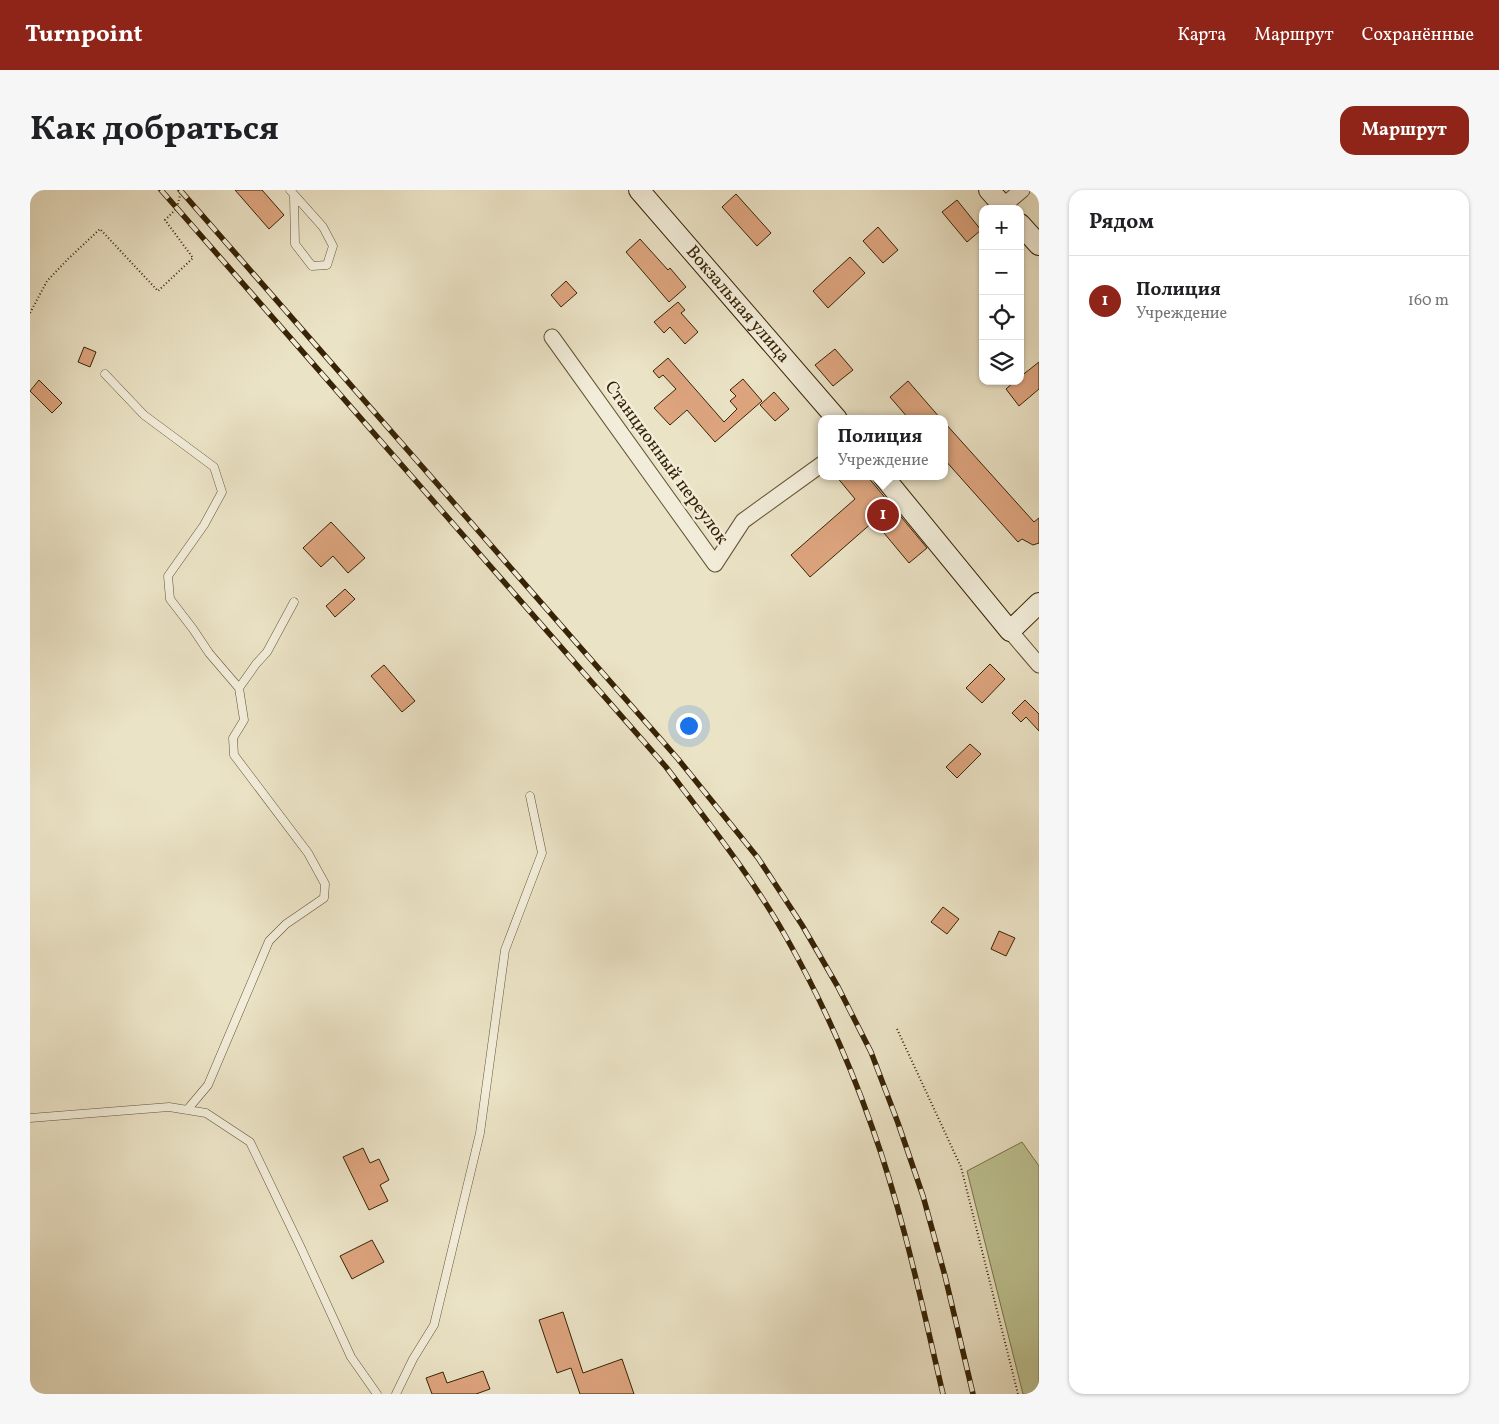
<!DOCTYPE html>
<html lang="ru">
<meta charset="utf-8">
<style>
body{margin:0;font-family:Vollkorn,serif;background:#f6f6f6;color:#202124}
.controls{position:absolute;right:15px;top:15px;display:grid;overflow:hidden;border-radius:10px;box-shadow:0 1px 4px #0004}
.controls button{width:45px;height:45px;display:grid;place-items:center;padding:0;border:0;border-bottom:1px solid #e0e0e0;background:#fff;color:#202124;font:25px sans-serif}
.you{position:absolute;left:658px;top:535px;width:18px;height:18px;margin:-12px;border:4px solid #fff;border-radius:50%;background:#1a73e8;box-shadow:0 0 0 8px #1a73e833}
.badge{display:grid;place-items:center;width:32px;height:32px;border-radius:50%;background:#8f2418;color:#fff;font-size:16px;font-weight:700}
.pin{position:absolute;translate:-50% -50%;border:2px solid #fff;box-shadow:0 1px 5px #0006}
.popup{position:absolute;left:788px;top:225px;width:130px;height:65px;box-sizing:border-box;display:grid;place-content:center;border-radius:10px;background:#fff;filter:drop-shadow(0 1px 4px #0005);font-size:16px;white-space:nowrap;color:#757577}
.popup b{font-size:19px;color:#202124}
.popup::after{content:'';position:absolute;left:50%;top:100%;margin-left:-10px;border:10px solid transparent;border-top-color:#fff}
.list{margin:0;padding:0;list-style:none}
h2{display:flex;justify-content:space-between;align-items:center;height:65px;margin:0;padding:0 20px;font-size:21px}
h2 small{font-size:16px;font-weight:400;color:#757577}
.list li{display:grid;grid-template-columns:32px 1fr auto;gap:15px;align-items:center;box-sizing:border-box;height:90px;padding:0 20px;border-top:1px solid #e0e0e0}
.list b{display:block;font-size:19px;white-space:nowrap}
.list p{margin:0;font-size:16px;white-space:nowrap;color:#757577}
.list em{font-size:16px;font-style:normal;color:#757577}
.icon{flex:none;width:28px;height:28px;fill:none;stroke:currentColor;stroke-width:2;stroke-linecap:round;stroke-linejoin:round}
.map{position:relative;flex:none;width:1009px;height:1204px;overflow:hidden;border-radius:15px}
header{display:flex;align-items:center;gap:30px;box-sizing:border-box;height:70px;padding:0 25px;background:#8f2418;color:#fff}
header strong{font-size:24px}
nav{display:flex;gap:28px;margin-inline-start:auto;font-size:18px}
.intro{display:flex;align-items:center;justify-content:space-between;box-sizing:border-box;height:120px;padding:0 30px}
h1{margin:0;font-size:35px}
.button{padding:12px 22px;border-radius:15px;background:#8f2418;color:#fff;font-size:18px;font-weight:700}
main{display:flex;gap:30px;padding:0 30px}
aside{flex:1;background:#fff;border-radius:15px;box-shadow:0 1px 4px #0004}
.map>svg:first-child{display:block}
.green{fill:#bdc291;stroke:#7a724b}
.building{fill:#dea57f;stroke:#372305}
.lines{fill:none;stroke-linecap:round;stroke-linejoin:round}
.lane-casing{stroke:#645335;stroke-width:9}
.street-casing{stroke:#645335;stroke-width:17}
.secondary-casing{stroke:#372305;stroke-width:22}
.path{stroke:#372305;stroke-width:2;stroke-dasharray:1 2.5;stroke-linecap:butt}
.lane{stroke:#f2edda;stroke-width:8}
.street{stroke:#f2edda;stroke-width:15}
.secondary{stroke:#f2edda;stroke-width:20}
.rail-casing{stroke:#372305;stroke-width:5.5}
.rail{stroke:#f2edda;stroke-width:4;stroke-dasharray:11;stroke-linecap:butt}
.labels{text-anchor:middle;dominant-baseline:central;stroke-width:5;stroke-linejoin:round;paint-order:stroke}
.street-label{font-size:18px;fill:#372305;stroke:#f2edda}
</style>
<header>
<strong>Turnpoint</strong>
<nav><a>Карта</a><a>Маршрут</a><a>Сохранённые</a></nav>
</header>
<div class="intro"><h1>Как добраться</h1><a class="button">Маршрут</a></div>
<main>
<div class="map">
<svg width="1009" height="1204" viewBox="0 0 1009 1204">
<rect width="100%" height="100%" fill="#ebe3c6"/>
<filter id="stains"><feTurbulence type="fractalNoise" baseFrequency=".004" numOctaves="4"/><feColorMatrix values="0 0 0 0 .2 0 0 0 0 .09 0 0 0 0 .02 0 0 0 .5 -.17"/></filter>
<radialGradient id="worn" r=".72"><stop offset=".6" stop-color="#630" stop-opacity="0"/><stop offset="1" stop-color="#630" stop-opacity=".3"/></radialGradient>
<path class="green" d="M992,952L1009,976V1204H993L937,981Z"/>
<path class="building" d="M205,0H232L254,25L239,39Z
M706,4L741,43L727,56L692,17Z
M927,10L951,40L937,52L912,22Z
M848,37L868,60L853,73L833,51Z
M610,49L638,80L640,78L656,97L639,112L596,62Z
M820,67L835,83L798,118L783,101Z
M536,91L547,103L531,117L521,105Z
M648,112L655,120L651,123L668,142L655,154L640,137L634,143L624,132Z
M54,157L66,162L60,177L48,172Z
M805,159L823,180L803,196L785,175Z
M638,168L694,232L707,219L700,211L706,206L700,200L713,189L732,211L685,252L657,220L640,235L624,218L646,199L633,185L629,188L623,181Z
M1009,172V199L989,216L976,199L985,191H990V187Z
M9,190L32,213L22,223L0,201Z
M878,191L891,206L911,229H879L860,207Z
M744,202L759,219L745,231L730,215Z
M914,232L1004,332L1009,328V353L1003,355L992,349L988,352L914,269Z
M806,286H837L897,358L879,373L844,331L780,387L761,365L825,309Z
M301,332L335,368L318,383L303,366L291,377L273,358Z
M315,399L325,409L305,427L296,416Z
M960,474L975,489L952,513L936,498Z
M354,475L385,511L372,522L341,486Z
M995,510L1009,524V541L996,527L991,532L982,523Z
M940,554L951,564L927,588L916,577Z
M913,717L929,729L917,744L901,732Z
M969,741L985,748L976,766L961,759Z
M333,958L340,973L349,969L359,990L350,995L358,1011L339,1020L313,967Z
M342,1050L354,1072L322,1089L310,1066Z
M533,1122L553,1183L592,1169L604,1204H550L541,1178L527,1183L509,1130Z
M453,1181L460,1199L446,1204H402L396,1188L413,1182L417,1193Z"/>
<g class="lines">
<g class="lane-casing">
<path id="lane" d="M260,0L293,37L303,56L297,75L282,76L265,54L264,6
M75,184L114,225L184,277L192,302L174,335L138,386L140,409L163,439L179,463L209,498L214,530L203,548L204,565L278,663L295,694L294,708L256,734L239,751L178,895L157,920
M209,498L226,474L237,462L264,412
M0,928L139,917L176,923L220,952L271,1058L321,1167L347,1204
M366,1204L383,1169L404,1135L450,943L475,760L512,663L500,606"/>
</g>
<g class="street-casing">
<path id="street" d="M973,16L992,0
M522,147L685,374L713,331L792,274
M980,441L1009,475"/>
</g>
<g class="secondary-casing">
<g id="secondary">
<path id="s1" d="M609,0L807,229"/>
<path d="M959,0L976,19"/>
<path d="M990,34L1009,55"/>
<path d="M853,286L980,441L1009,413"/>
</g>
</g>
<path class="path" d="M0,123L17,91L38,69L70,39L128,101L163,68L135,30L147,18L151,1L153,0
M867,839L931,977L988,1204"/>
<use href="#lane" class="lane"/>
<use href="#street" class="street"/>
<use href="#secondary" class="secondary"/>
<g class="rail-casing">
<path id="rail" d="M131,0L636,577C678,632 722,687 756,747C790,807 819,871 842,937C873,1023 892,1115 913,1204
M150,0L648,569L728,668L772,735L808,797L841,862L868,933L893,1006L915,1086L943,1204"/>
</g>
<use href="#rail" class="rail"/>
</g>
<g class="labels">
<g class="street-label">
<text stroke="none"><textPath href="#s1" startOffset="151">Вокзальная улица</textPath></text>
<text transform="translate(636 273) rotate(54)">Станционный переулок</text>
</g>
</g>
<rect width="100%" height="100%" filter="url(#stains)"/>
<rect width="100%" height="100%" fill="url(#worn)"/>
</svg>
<div class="controls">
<button>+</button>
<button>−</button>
<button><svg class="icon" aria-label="locate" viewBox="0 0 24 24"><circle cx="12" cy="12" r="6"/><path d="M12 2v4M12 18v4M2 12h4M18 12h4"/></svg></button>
<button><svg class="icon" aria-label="layers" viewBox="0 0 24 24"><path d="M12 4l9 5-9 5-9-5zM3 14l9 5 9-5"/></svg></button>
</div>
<div class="you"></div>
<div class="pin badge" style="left:853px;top:325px">1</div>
<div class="popup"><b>Полиция</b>Учреждение</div>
</div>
<aside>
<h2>Рядом<small></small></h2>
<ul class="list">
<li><span class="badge">1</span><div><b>Полиция</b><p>Учреждение</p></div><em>160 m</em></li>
</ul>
</aside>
</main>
